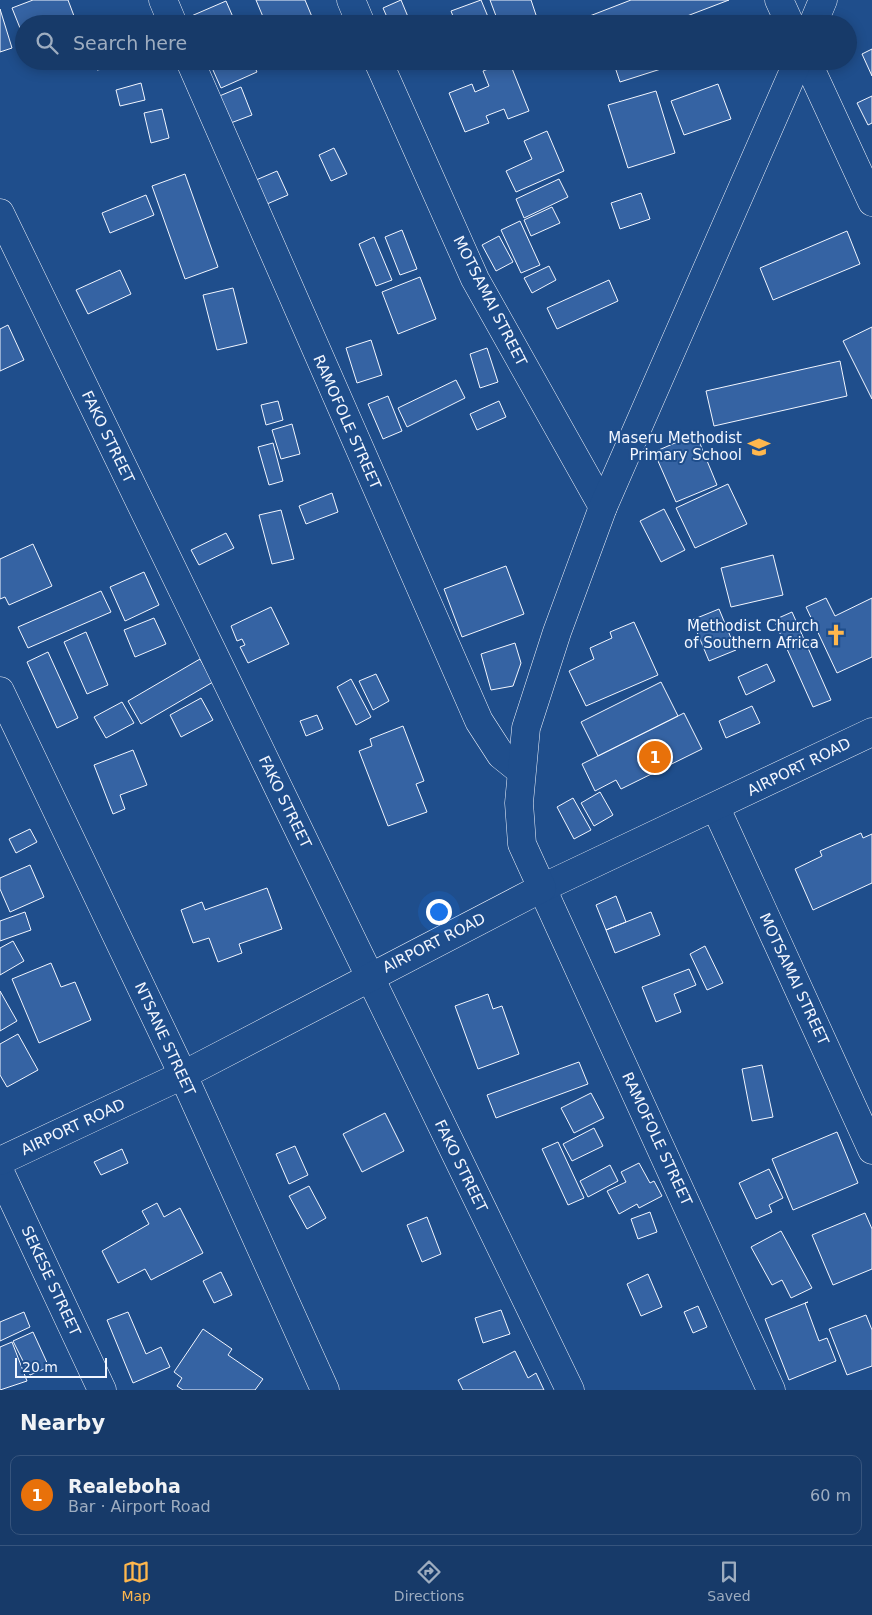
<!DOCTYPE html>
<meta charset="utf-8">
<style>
body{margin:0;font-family:"DejaVu Sans",sans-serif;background:#244571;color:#f1f3f6}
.scale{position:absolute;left:15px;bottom:12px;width:92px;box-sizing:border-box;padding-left:5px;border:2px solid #f2f6ff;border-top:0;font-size:14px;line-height:18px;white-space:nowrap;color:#f2f6ff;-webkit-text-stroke:4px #1f4e8c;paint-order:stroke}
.you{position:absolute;left:438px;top:911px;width:18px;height:18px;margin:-12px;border:4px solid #fff;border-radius:50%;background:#1a73e8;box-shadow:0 0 0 8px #1a73e833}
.badge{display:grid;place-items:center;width:32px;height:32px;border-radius:50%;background:#ffb74d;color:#fff;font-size:16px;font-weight:700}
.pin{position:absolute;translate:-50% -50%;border:2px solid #fff;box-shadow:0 1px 5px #0006}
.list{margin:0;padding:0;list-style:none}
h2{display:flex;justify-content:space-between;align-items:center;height:65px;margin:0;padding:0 20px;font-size:21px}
h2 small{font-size:16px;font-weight:400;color:#9eadc0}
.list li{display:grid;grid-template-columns:32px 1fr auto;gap:15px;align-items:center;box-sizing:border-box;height:80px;margin:0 10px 10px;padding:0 10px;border:1px solid #36547d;border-radius:10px}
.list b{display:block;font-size:19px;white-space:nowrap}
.list p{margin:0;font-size:16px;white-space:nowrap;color:#9eadc0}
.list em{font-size:16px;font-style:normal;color:#9eadc0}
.icon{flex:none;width:28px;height:28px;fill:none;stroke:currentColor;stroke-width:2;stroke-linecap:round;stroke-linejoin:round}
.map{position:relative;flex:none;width:872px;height:1390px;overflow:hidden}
.search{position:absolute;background:#173a69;box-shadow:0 2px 12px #0003;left:15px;right:15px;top:15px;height:55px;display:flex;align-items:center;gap:12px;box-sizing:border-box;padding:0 18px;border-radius:28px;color:#9eadc0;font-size:19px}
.sheet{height:155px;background:#173a69}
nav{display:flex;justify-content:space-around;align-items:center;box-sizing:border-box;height:70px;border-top:1px solid #36547d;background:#173a69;font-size:14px;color:#9eadc0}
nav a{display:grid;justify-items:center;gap:2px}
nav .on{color:#ffb74d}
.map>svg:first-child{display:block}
.building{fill:#3563a3;stroke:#f2f6ff}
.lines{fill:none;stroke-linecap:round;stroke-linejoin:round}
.minor-casing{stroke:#f2f6ff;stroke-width:29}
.tertiary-casing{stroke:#f2f6ff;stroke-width:29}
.secondary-casing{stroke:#f2f6ff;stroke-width:29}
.minor{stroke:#1f4e8c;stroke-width:28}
.tertiary{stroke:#1f4e8c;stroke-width:28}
.secondary{stroke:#1f4e8c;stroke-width:28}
.labels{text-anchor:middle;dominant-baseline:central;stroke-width:4;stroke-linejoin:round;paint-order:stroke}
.street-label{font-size:15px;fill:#f2f6ff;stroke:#1f4e8c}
.poi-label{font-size:15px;fill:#f2f6ff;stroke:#1f4e8c;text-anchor:end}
</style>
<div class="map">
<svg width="872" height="1390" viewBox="0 0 872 1390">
<rect width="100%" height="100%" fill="#1f4e8c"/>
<path class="building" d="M33,0H68L77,24H24V38L12,8Z
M256,0H305L315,24H266Z
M401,0L411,24H390L383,8Z
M481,0L491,24H456L451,11Z
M490,0H531L539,24H499Z
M631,0H729L666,24H569Z
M226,1L236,24H192L189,17Z
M0,9L12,48L0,52Z
M872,49V76L862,54Z
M96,61H107L108,68L97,70Z
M112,61H134L135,66L113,69Z
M209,61H252L257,72L221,88Z
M509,61L529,111L508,119L504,109L486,116L489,123L465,132L449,93L472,84L475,92L489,86L483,71Z
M613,61H686L620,82Z
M141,83L145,100L120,106L116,90Z
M718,84L731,119L684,135L671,101Z
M241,87L252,115L228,124L217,97Z
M656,91L675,153L628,168L608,105Z
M872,96V123L868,125L857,103Z
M162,109L169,138L151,143L144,113Z
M547,131L564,171L516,192L506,171L532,159L524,141Z
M334,148L347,174L331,181L319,155Z
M277,171L288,195L267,204L256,180Z
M185,174L218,267L185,279L152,186Z
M559,179L568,197L524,218L516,199Z
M641,193L650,219L620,229L611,203Z
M146,195L154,215L110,233L102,213Z
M552,207L560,223L531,236L524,220Z
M520,221L540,265L521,273L501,230Z
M402,230L417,269L400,275L385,237Z
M847,231L860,264L773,300L760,268Z
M499,236L513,262L496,271L482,245Z
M374,237L392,280L376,286L359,244Z
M549,266L556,280L532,293L524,278Z
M120,270L131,294L88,314L76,290Z
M420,277L436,319L398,334L382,292Z
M609,280L618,301L557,329L547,308Z
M233,288L247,343L217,350L203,295Z
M8,325L24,360L0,371V329Z
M872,327V399L843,341Z
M371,340L382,375L357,383L346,348Z
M487,348L498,382L480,388L470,354Z
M840,361L847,396L714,426L706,391Z
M456,380L465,398L407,427L398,408Z
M388,396L402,431L383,439L368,404Z
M278,401L283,420L266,425L261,405Z
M499,401L506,417L477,430L470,414Z
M292,424L300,454L281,459L272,430Z
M696,434L717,485L676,502L654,452Z
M273,443L283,481L269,485L258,447Z
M728,484L747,524L695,548L676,508Z
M332,493L338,512L306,524L299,506Z
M664,509L685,550L661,562L640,521Z
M281,510L294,559L272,564L259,515Z
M226,533L234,548L199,565L191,550Z
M33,544L52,586L9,605L5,597L0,599V559Z
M773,555L783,595L731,607L721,568Z
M506,566L524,614L462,637L444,589Z
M144,572L159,605L125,621L110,587Z
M101,591L111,612L28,648L18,627Z
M826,598L835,616L872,598V657L837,673L806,607Z
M271,607L289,644L248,663L240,647L245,645L242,639L237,641L231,626Z
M719,609L736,650L709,661L692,620Z
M792,612L831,700L813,707L774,620Z
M154,618L166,644L135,657L124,630Z
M634,622L658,675L586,706L569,671L594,659L590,648L612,638L610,632Z
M86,632L108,685L87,694L64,642Z
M515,643L521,663L513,686L491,690L481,654Z
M48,652L78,718L57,728L27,662Z
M200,659L213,682L141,724L128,701Z
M767,664L775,681L746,695L738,677Z
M376,674L389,701L373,710L359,681Z
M351,679L371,717L356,725L337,687Z
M661,682L678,716L598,756L581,722Z
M201,698L213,720L181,737L170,715Z
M122,702L134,723L106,738L94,717Z
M752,706L760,723L726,738L719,721Z
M684,713L702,749L621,789L616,780L595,791L582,764Z
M317,715L323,729L306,736L300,721Z
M403,726L424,781L416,784L427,812L388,826L359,751L372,746L370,739Z
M133,750L147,785L120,795L125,809L113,814L94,765Z
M600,792L613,815L594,826L581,803Z
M573,798L591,830L574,839L557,807Z
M30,829L37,842L16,853L9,839Z
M861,833L863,838L872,834V883L813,910L795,869L822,856L820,851Z
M30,865L44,897L10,912L0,889V878Z
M267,888L282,929L239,944L242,953L218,962L209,938L193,943L181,910L202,902L205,910Z
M616,896L626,922L606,930L596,905Z
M25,912L31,930L0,941V921Z
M651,912L660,935L615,953L606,930Z
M13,941L24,961L0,975V948Z
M705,946L723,983L707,990L690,954Z
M51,963L61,987L75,982L91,1020L39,1043L12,979Z
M689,969L696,985L674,994L681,1012L656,1022L642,987Z
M0,991L17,1021L0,1031Z
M488,994L493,1009L502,1006L519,1054L478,1069L455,1006Z
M18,1034L38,1070L7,1087L0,1075V1044Z
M579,1062L588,1084L496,1118L487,1095Z
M762,1065L773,1117L752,1121L742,1069Z
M591,1093L604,1118L574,1133L561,1108Z
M385,1113L404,1151L362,1172L343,1134Z
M594,1128L603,1146L572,1161L563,1144Z
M837,1132L858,1183L793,1210L772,1159Z
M558,1142L584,1198L568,1205L542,1149Z
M295,1146L308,1175L289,1184L276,1154Z
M122,1149L128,1163L101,1175L94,1162Z
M639,1163L650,1183L654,1181L662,1196L639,1208L637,1204L619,1214L607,1191L626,1182L621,1172Z
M610,1165L618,1181L588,1197L580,1181Z
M769,1169L783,1198L769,1205L772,1212L756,1219L739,1183Z
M309,1186L326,1218L307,1229L289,1196Z
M157,1203L164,1217L180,1208L203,1253L151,1280L145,1269L118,1283L102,1251L149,1224L142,1211Z
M650,1212L657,1232L638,1239L631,1219Z
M865,1213L872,1229V1269L833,1285L812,1235Z
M427,1217L441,1254L422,1262L407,1225Z
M781,1231L812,1288L791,1298L782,1280L772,1285L751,1247Z
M221,1272L232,1295L214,1303L203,1281Z
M648,1274L662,1307L641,1316L627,1284Z
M808,1302L805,1303L819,1341L827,1338L836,1361L789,1380L765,1319Z
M698,1306L707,1327L693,1333L684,1312Z
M501,1310L510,1334L483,1343L475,1318Z
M24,1312L30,1327L0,1341V1322Z
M128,1312L146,1354L161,1347L170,1367L133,1383L107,1320Z
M866,1315L872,1330V1366L847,1375L829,1329Z
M203,1329L232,1349L228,1355L263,1379L255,1390H183L177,1386L182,1378L174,1372Z
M33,1332L49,1367L30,1375L13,1341Z
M12,1342L27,1381L0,1390V1347Z
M515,1351L528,1378L536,1373L544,1390H463L458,1380Z"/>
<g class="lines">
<g class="minor-casing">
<path id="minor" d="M163,0L173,24
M351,0L361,24
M779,0L790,24
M190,61L479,721L501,755L521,771
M378,61L475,279L603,507
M807,61L872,202
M0,213L570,1390
M716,808L872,1150
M542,888L771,1390
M183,1075L325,1390
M0,1172L102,1390"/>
</g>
<g class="tertiary-casing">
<path id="tertiary" d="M0,691L183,1075
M542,888L872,732"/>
</g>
<g class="secondary-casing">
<path id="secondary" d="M813,24L823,0
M0,1161L183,1075L542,888L522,844L519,803L526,728L557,632L603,507L798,61"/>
</g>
<use href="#minor" class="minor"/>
<use href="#tertiary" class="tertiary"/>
<use href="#secondary" class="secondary"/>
</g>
<defs>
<g id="school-bare" transform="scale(1.725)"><path d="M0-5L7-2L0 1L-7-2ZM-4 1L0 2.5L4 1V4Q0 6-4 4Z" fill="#ffb74d" stroke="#1f4e8c" stroke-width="2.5" paint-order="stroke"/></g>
<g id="church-bare" transform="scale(1.725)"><path d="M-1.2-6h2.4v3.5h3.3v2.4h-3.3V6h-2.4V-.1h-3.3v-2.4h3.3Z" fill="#ffb74d" stroke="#1f4e8c" stroke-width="2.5" paint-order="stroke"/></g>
</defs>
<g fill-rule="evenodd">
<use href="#school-bare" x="759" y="447"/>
<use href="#church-bare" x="836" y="635"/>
</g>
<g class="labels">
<g class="street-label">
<text transform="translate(490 301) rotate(63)">MOTSAMAI STREET</text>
<text transform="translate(347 422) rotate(66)">RAMOFOLE STREET</text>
<text transform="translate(108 437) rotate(64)">FAKO STREET</text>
<text transform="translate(799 767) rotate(-26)">AIRPORT ROAD</text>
<text transform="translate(285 802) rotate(64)">FAKO STREET</text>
<text transform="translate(434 943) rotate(-27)">AIRPORT ROAD</text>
<text transform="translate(794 979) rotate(65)">MOTSAMAI STREET</text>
<text transform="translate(165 1039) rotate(65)">NTSANE STREET</text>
<text transform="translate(73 1127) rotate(-25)">AIRPORT ROAD</text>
<text transform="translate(657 1139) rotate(65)">RAMOFOLE STREET</text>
<text transform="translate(461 1166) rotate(64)">FAKO STREET</text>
<text transform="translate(51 1281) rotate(65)">SEKESE STREET</text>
</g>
<g class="poi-label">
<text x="742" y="438">Maseru Methodist<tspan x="742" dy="17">Primary School</tspan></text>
<text x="819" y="626">Methodist Church<tspan x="819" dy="17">of Southern Africa</tspan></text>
</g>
</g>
</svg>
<div class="scale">20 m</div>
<div class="you"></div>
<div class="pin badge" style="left:655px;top:757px;background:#e8710a">1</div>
<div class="search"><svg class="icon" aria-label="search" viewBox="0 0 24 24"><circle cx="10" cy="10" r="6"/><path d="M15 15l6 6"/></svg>Search here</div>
</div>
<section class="sheet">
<h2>Nearby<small></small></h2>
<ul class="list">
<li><span class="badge" style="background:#e8710a">1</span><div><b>Realeboha</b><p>Bar · Airport Road</p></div><em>60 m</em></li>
</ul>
</section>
<nav>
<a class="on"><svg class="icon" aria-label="map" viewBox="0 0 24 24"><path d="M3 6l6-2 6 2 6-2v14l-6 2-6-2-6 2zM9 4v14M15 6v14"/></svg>Map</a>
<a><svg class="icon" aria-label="directions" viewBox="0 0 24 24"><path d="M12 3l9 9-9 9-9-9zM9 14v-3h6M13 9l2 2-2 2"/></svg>Directions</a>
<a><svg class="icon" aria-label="saved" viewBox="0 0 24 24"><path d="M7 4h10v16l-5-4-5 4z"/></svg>Saved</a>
</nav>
